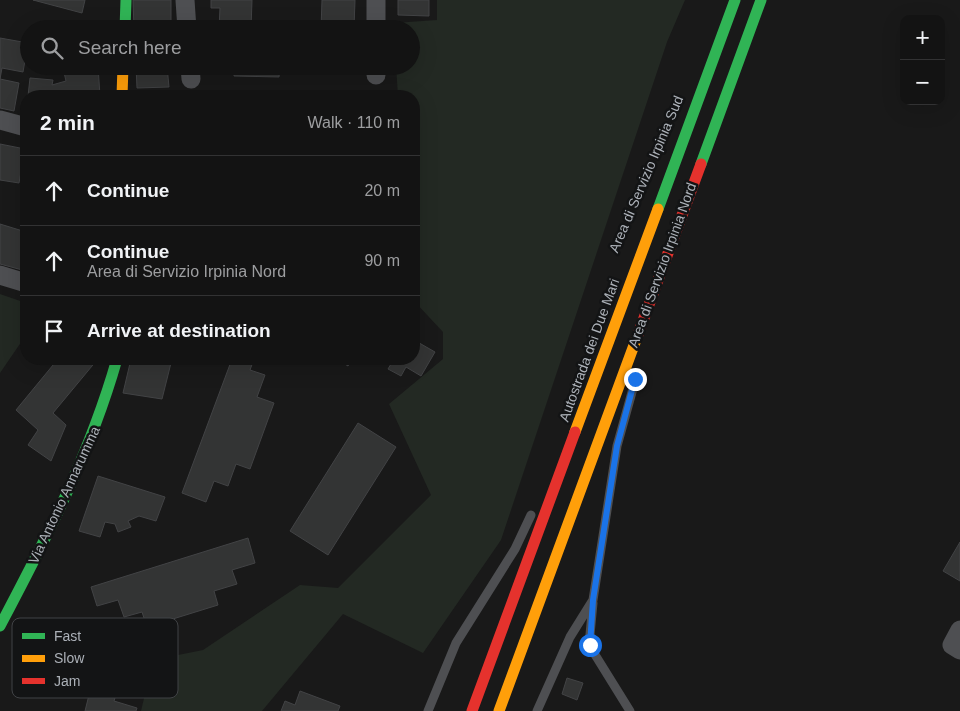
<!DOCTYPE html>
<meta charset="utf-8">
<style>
body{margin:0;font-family:Helvetica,sans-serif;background:#202021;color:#f1f3f6}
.controls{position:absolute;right:15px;top:15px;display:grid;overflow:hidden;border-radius:10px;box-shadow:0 5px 20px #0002}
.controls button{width:45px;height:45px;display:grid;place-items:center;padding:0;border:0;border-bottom:1px solid #323233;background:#131313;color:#f1f3f6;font:25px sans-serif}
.stop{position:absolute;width:15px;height:15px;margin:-11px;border:4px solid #1a73e8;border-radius:50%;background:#fff}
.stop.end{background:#1a73e8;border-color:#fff;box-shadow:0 1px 5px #0008}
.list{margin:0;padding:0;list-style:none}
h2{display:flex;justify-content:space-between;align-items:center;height:65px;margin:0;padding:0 20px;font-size:21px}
h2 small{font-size:16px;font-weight:400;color:#9d9ea0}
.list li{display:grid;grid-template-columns:32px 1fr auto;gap:15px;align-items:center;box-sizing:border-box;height:70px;padding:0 20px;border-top:1px solid #323233}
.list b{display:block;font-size:19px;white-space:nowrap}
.list p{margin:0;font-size:16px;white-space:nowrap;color:#9d9ea0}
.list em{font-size:16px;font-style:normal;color:#9d9ea0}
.icon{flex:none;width:28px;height:28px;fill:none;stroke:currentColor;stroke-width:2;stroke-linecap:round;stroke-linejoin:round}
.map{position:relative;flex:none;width:960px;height:711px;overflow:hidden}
.search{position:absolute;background:#131313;box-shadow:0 5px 20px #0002;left:20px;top:20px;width:400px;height:55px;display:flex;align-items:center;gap:12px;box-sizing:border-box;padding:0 18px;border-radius:28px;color:#9d9ea0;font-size:19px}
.panel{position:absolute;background:#131313;box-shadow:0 5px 20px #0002;left:20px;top:90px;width:400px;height:275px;border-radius:20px}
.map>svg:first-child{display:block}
.green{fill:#232923}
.building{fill:#333434;stroke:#424345}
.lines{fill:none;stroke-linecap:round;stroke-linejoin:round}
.path{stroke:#4f5052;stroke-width:3;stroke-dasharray:2.5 4;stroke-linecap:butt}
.lane{stroke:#4e4f52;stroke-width:9}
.street{stroke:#4e4f52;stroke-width:19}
.fast{stroke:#30b455;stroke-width:11}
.slow{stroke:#ff9f0a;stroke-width:11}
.jam{stroke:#e5322d;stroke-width:11}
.route{stroke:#1a73e8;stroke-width:6}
.labels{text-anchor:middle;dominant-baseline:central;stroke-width:5;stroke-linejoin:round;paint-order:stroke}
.street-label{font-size:14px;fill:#acb1b8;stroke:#131415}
.key{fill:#131415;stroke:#414346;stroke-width:1}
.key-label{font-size:14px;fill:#acb1b8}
</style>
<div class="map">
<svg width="960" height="711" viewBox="0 0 960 711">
<rect width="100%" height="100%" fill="#191919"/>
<path class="green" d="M437,0H685L667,42L501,540L423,653L343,614L262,711H141L153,660L203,650L300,585L338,588L431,495L389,404L443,359V332L414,301V96H398L396,66H411V29H394V23L437,20Z
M0,294L26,303V335L0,373Z"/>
<path class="building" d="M33,0H85L82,13Z
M133,0H171V29H134Z
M211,0H252L251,29H219L220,8H211Z
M322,0H355L354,28L361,29H321Z
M398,0H429V16L398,15Z
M0,38L28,43L23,72L2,68L0,79L19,83L14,111L0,108Z
M56,66H98L100,96H28L30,78L53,80L52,85L66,81L63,68Z
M136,66H167L169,87L137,88Z
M280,66L279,77L234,76L235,67H218Z
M327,66H360V69H327Z
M0,144L25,149L19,183L0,180Z
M0,224L26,232V271L0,264Z
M414,340L435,352L421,376L406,367L401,376L388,369L394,359H414Z
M58,359L97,360L53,413L66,425L51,461L28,445L38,430L16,410Z
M131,359H172L162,399L123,393Z
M232,359H254L250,370L265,375L257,397L274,403L250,469L236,464L228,486L214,481L206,502L182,493Z
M337,359H352L348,366Z
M358,423L396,447L328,555L290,531Z
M98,476L165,497L156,521L139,516L128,521L131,527L118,532L115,524L105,522L100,537L79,531Z
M248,538L255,563L232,570L237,584L214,591L218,605L147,627L142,612L124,617L118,600L97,606L91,587Z
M960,542V581L943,571Z
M106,644L149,662L143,682L127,677L125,682L120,681L114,701L137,708L136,711H85L89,695L81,691Z
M567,678L583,683L577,700L562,694Z
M300,691L340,706L338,711H281L285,701L295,705Z"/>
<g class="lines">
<path class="path" d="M414,328L415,329"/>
<path class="lane" d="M593,603L589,645L630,711
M428,711L456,643L515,549L531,515
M537,711L570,637L593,600L617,446L637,374"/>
<path class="street" d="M185,0L187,29
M376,0V29
M190,66L191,79
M376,66V75
M0,120L26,127
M0,275L26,283
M960,630L952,645L960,650"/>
<path class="fast" d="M125,29L126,0
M701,164L761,0
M658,209L735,0
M0,626C46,539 90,454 117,359"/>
<path class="slow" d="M122,96L123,66
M575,432L658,209
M499,711L637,337"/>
<path class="jam" d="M637,337L701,164
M472,711L575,432"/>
</g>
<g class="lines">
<path class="route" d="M590,645L593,600L617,446L635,379"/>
</g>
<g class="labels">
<g class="street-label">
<text transform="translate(646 174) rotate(-67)">Area di Servizio Irpinia Sud</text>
<text transform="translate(662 265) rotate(-70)">Area di Servizio Irpinia Nord</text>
<text transform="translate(589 350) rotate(-70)">Autostrada dei Due Mari</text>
<text transform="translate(64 495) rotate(-65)">Via Antonio Annarumma</text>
</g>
</g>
<rect x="12" y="618" width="166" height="80" rx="8" class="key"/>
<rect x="22" y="633" width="23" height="6" fill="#30b455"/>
<rect x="22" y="655" width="23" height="7" fill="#ff9f0a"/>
<rect x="22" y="678" width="23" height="6" fill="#e5322d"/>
<g class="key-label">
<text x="54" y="641">Fast</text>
<text x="54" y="663">Slow</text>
<text x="54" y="686">Jam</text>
</g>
</svg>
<div class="controls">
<button>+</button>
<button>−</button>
</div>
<div class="stop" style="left:590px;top:645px"></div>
<div class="stop end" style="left:635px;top:379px"></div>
<div class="search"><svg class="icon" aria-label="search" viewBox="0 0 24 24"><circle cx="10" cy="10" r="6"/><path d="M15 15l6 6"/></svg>Search here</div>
<section class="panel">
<h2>2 min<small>Walk · 110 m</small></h2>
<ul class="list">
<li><svg class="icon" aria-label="ahead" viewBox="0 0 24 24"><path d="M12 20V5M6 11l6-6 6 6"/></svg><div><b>Continue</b></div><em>20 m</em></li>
<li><svg class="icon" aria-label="ahead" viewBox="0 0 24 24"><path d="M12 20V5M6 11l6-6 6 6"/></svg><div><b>Continue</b><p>Area di Servizio Irpinia Nord</p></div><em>90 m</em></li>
<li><svg class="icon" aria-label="arrive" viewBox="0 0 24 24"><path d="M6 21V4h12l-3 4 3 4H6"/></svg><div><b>Arrive at destination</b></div></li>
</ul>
</section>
</div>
